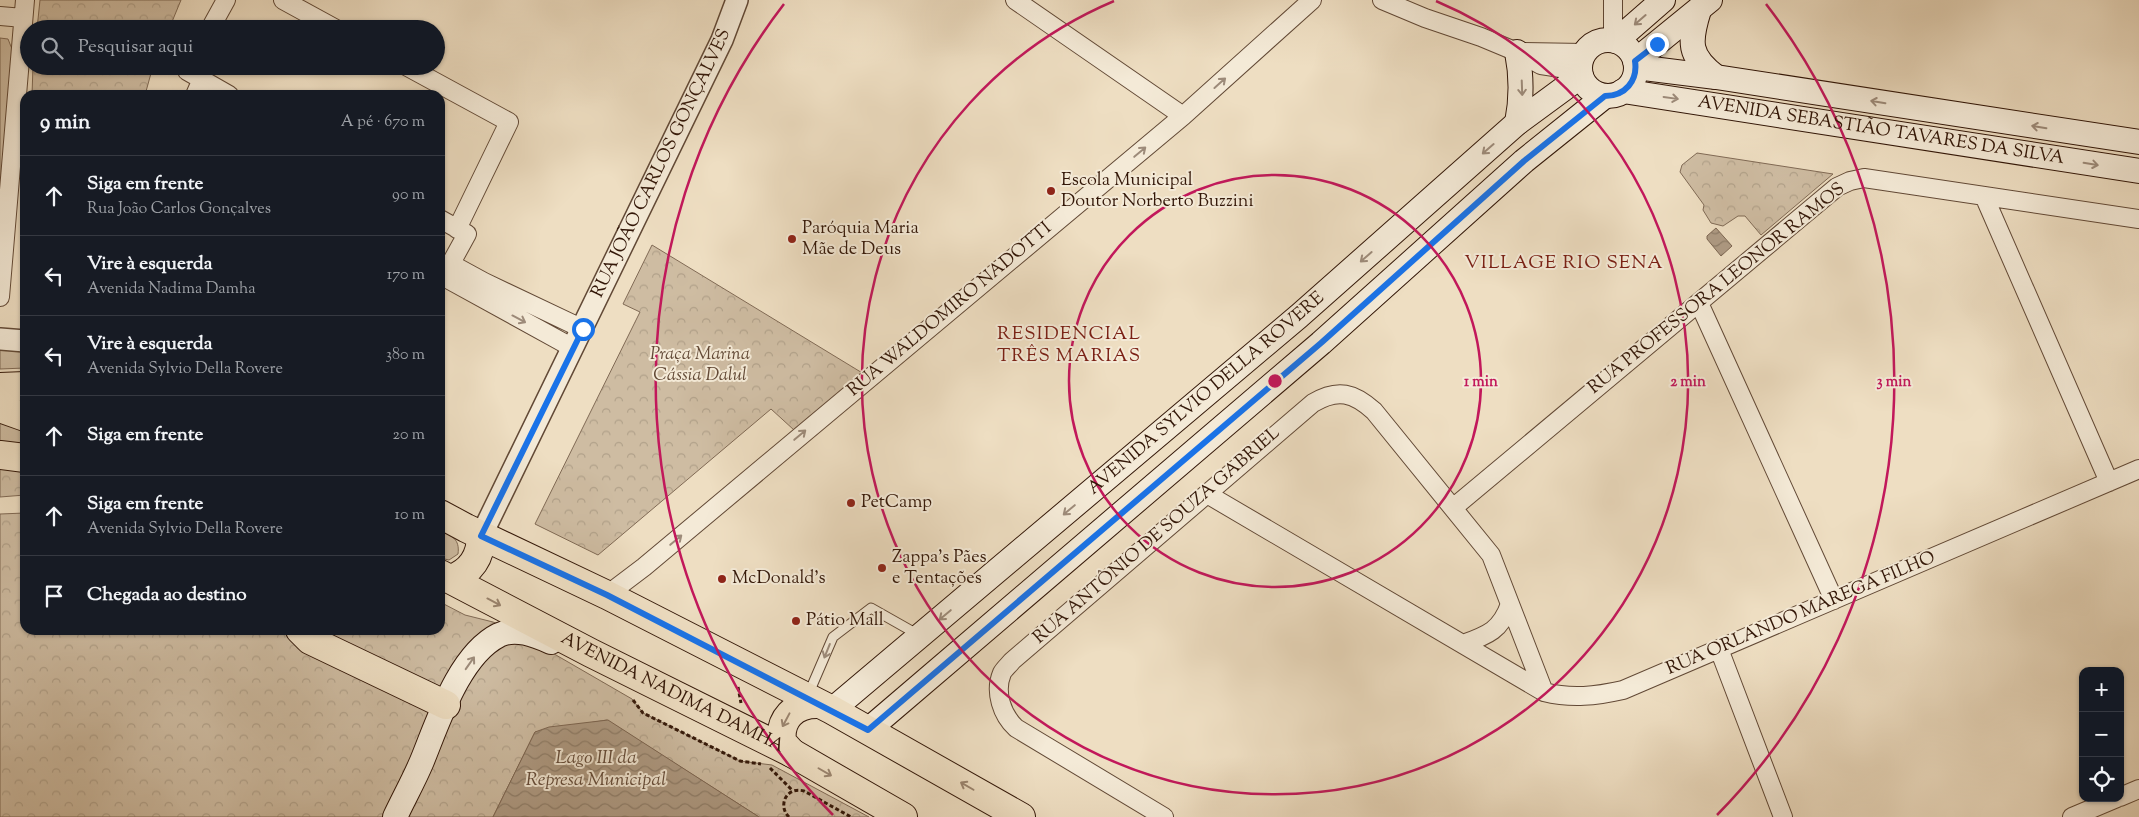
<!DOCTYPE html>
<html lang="pt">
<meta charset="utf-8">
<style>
body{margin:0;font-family:"Sorts Mill Goudy",serif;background:#242831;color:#f1f3f6}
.controls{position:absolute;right:15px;bottom:15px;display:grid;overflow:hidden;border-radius:10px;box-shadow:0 1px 4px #0004}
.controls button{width:45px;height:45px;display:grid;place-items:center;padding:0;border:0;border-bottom:1px solid #363941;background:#171b24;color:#f1f3f6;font:25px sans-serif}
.stop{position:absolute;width:15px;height:15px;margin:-11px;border:4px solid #1a73e8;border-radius:50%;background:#fff}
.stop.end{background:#1a73e8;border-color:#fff;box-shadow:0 1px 5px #0008}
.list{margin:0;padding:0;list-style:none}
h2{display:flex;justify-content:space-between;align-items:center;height:65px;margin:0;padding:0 20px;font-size:21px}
h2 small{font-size:16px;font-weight:400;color:#9ea1a6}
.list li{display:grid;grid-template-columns:32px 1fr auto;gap:15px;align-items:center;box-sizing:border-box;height:80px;padding:0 20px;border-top:1px solid #363941}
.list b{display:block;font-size:19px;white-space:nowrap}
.list p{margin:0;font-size:16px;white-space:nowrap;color:#9ea1a6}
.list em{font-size:16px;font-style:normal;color:#9ea1a6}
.icon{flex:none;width:28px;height:28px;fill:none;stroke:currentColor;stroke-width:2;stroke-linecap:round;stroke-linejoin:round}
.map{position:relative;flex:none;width:2139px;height:817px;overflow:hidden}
.search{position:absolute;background:#171b24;box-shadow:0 1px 4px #0004;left:20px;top:20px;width:425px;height:55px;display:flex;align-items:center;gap:12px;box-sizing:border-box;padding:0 18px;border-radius:28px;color:#9ea1a6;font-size:19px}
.panel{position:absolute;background:#171b24;box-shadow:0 1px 4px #0004;left:20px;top:90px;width:425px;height:545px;border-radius:15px}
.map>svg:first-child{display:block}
.grass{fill:#cebca2;stroke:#806a55}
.forest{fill:url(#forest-crowns);stroke:#806a55}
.water{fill:url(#water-waves);stroke:#7d6652}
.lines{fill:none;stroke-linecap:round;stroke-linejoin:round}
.service-casing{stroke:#624936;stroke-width:11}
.minor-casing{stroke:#624936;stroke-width:20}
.tertiary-casing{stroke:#624936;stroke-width:24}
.secondary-casing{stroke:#331708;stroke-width:26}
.primary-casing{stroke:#331708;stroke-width:30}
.motorway-casing{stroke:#331708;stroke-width:30}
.path{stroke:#331708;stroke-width:3;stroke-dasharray:4 2.5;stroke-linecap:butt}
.service{stroke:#f4ead7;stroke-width:9}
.minor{stroke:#f4ead7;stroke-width:18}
.tertiary{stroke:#f4ead7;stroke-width:21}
.secondary{stroke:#f4ead7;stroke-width:24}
.primary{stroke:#eedec2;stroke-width:28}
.motorway{stroke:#eedec2;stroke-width:28}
.oneway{stroke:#9d8b7a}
.oneway2{stroke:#9a846e}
.route{stroke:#1a73e8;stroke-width:6}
.ring{fill:none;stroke:#c2185b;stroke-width:2.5}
.poi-dot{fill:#8f2418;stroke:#f4ead7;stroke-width:2}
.labels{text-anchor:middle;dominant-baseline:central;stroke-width:4;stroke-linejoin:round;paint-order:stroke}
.street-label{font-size:18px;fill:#331708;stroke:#f4ead7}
.poi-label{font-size:18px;fill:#331708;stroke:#f4ead7;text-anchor:start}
.park-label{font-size:18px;font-style:italic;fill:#624936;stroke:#f4ead7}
.neighbourhood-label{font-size:19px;letter-spacing:1px;fill:#7a1f14;stroke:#f4ead7}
.water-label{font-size:19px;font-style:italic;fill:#644b39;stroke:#f4ead7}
.centre{fill:#c2185b;stroke:#f4ead7;stroke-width:2.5}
.ring-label{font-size:15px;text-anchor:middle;font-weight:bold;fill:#c2185b;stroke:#f4ead7;stroke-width:4;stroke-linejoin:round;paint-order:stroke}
</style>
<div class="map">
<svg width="2139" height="817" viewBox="0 0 2139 817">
<defs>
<pattern id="forest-crowns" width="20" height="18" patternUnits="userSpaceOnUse" patternTransform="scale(1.25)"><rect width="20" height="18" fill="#cebca2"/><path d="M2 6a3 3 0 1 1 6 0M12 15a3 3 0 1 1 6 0" fill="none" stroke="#b1a18a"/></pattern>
<pattern id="water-waves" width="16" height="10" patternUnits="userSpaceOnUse" patternTransform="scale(1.25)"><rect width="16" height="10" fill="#ae9a83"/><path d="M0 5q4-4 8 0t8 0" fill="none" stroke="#8e7d69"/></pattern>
</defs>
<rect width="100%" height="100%" fill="#eedec2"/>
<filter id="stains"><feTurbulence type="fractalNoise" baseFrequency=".004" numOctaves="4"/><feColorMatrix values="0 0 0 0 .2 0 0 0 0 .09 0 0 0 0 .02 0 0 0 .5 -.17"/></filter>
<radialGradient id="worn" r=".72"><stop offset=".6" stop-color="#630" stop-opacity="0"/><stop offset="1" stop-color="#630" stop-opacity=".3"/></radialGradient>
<path class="grass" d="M0,38L8,39L12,49L0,202Z
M0,346L25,349V368L0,369Z
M0,416L25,424V444L0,442Z
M440,530C452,536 460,539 458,554L449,560L440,558Z"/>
<path class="forest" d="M40,0H181L169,29H37Z
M33,66H153L145,95H32Z
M1697,153L1833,174L1761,235L1745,216H1738L1723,226L1711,223L1703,210L1704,205L1680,172L1682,165Z
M652,245L864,374L794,430L771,409L598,555L535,524L640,312L623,304Z
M0,467L25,470V495L0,497Z
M25,513V630H440V602L465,615L493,622L511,629L632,699L643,713L740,761L772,765L869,817H759L607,720L535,732L493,817H0V514Z"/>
<path class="water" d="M1716,228L1732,246L1721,256L1707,239V236Z
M608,720L759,817H493L535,732L549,727Z"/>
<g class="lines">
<g class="service-casing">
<path id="service" d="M808,695L833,637L871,608L917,634"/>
</g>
<g class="minor-casing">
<path id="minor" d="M283,0L336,29
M1015,0L1183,116
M1382,0L1425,18L1481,37L1517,52L1541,65L1580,71
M0,16L23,18
M210,29L226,0
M1613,40V0
M1522,52L1584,53
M189,66L187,71L229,95
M406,66L509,122L457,229
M195,95L202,79
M1984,196L2109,482
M440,219L467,234L445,274
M451,264L484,282L583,329
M444,277L573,348
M0,297L25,0
M1699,303L1834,600
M1207,494L1544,692C1572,699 1596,696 1623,690L2139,469
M1453,508L1837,187L1850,181L1864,178L2139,219
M607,595L644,567L1183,116L1312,0
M1463,644C1488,635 1501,630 1510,604
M1719,649L1783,817
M2120,797L2139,789
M1164,817L1016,728C1002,715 994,692 1002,673C1004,669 1009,665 1012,661L1313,403C1338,388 1354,393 1374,411L1491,555L1544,692
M2072,817L2117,798"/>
</g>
<g class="tertiary-casing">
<g id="tertiary">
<path d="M0,339L25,341"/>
<path id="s1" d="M481,536L722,40L737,0"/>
</g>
</g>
<g class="secondary-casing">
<g id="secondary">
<path d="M1699,10C1689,42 1688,56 1716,77"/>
<circle cx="1608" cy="68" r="28"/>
<path d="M1616,41L1663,0"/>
<path d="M1517,52C1522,77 1522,98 1517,123"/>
<path d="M1635,61L1710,0"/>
<path d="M1636,67L1716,77L2139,142"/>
<path id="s2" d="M1623,91L2139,171"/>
<path id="s3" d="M832,710L1299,316L1517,123L1581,76"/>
<path d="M868,730L1321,343L1524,161L1605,96"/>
<path d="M395,817C404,798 414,780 422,761C438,722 459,655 499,635C516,627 535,635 551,642"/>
</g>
</g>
<g class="primary-casing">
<g id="primary">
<path d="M0,387L25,386"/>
<path d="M0,408L25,417"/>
<path d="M440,514L466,528L607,595L832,710L1021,817"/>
<path id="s4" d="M440,574L591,653L792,753L903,817"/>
<path d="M451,579C471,572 481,557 481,536"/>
<path d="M300,630L310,640L446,705"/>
<path d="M792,753L782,742C779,719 794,704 817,704"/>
</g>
</g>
<g class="motorway-casing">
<path id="motorway" d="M0,455L25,458"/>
</g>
<path class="path" d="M738,687L741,703
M633,700L643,713L740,761L761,764
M770,768L792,790
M789,817C778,807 785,786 804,791L851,817"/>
<use href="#service" class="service"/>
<use href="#minor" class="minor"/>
<use href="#tertiary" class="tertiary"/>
<use href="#secondary" class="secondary"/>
<use href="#primary" class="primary"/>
<use href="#motorway" class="motorway"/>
</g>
<defs><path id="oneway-shaft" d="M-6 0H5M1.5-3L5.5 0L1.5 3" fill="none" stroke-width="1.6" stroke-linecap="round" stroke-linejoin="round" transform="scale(1.25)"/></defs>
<g class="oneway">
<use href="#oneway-shaft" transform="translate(1640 20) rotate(139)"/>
<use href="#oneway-shaft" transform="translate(1220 83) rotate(-42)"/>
<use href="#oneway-shaft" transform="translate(1522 88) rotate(88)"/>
<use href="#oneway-shaft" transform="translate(1671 98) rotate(8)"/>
<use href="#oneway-shaft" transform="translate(1878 102) rotate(-171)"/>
<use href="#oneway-shaft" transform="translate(2039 127) rotate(-171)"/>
<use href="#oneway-shaft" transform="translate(1488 149) rotate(139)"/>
<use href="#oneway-shaft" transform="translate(1140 152) rotate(-40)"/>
<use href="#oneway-shaft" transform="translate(2091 164) rotate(9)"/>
<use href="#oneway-shaft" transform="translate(1366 257) rotate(139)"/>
<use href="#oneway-shaft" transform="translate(519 319) rotate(28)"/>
<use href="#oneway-shaft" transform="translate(800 435) rotate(-40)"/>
<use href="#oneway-shaft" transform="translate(1069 510) rotate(140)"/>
<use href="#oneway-shaft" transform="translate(676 540) rotate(-40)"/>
<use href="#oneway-shaft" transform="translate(945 615) rotate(140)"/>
<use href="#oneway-shaft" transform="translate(827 651) rotate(112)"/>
<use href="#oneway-shaft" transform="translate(470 663) rotate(-55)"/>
</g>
<g class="oneway2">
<use href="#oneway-shaft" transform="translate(494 602) rotate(28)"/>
<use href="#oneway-shaft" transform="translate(786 720) rotate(118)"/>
<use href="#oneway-shaft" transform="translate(825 772) rotate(30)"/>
<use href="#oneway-shaft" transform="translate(967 786) rotate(-150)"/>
</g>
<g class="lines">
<path class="route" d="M583,329L481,536L607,595L868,730L1321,343L1524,161L1605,96C1625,96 1638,81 1635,61L1657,44"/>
</g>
<g class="ring">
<circle cx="1275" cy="381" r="206"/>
<path d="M1436 1A413 413 0 1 1 1114 1"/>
<path d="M833 815A619 619 0 0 1 784 4M1766 4A619 619 0 0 1 1717 815"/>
</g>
<g class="poi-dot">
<circle cx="1051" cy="191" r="5"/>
<circle cx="792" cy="239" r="5"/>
<circle cx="851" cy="503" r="5"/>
<circle cx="882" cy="568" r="5"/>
<circle cx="722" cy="579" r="5"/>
<circle cx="796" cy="621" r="5"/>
</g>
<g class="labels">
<g class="street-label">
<text stroke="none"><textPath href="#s2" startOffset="261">AVENIDA SEBASTIÃO TAVARES DA SILVA</textPath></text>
<text stroke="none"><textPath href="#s1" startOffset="414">RUA JOÃO CARLOS GONÇALVES</textPath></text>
<text transform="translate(1717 289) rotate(-39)">RUA PROFESSORA LEONOR RAMOS</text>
<text transform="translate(950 310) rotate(-40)">RUA WALDOMIRO NADOTTI</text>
<text stroke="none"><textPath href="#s3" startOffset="490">AVENIDA SYLVIO DELLA ROVERE</textPath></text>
<text transform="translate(1157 536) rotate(-41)">RUA ANTÔNIO DE SOUZA GABRIEL</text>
<text transform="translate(1801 614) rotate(-23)">RUA ORLANDO MAREGA FILHO</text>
<text stroke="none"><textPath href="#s4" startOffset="261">AVENIDA NADIMA DAMHA</textPath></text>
</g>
<g class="poi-label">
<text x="1061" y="181">Escola Municipal<tspan x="1061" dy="21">Doutor Norberto Buzzini</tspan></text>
<text x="802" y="229">Paróquia Maria<tspan x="802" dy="21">Mãe de Deus</tspan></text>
<text x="861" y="503">PetCamp</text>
<text x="892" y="558">Zappa's Pães<tspan x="892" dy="21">e Tentações</tspan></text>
<text x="732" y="579">McDonald's</text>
<text x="806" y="621">Pátio Mall</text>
</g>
<g class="park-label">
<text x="700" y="355">Praça Marina<tspan x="700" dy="21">Cássia Dalul</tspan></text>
</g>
<g class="neighbourhood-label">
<text x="1564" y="263">VILLAGE RIO SENA</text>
<text x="1069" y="334">RESIDENCIAL<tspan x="1069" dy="22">TRÊS MARIAS</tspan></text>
</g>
<g class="water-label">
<text x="596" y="758">Lago III da<tspan x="596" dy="22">Represa Municipal</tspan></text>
</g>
</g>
<circle cx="1275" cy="381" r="8" class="centre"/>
<g class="ring-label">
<text x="1481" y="386">1 min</text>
<text x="1688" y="386">2 min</text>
<text x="1894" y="386">3 min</text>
</g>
<rect width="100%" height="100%" filter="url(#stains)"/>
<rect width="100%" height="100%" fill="url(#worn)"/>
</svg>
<div class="controls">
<button>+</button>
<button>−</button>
<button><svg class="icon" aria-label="locate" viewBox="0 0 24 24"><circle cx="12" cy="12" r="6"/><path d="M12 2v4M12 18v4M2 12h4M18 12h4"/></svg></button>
</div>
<div class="stop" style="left:583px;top:329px"></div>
<div class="stop end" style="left:1657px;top:44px"></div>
<div class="search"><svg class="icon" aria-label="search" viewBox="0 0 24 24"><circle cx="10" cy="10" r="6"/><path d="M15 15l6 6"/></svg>Pesquisar aqui</div>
<section class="panel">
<h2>9 min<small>A pé · 670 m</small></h2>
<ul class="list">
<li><svg class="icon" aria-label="ahead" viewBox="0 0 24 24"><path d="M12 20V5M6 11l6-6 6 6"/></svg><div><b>Siga em frente</b><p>Rua João Carlos Gonçalves</p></div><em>90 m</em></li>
<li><svg class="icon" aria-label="left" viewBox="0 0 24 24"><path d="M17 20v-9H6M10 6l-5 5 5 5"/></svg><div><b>Vire à esquerda</b><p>Avenida Nadima Damha</p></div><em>170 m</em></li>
<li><svg class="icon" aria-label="left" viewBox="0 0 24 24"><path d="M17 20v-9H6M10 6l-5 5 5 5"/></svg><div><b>Vire à esquerda</b><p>Avenida Sylvio Della Rovere</p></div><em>380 m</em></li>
<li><svg class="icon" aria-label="ahead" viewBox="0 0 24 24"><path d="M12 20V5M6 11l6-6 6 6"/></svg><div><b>Siga em frente</b></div><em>20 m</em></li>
<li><svg class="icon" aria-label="ahead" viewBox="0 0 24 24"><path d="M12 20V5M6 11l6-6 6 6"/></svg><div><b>Siga em frente</b><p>Avenida Sylvio Della Rovere</p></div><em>10 m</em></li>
<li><svg class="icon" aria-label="arrive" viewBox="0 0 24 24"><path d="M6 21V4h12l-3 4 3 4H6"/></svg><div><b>Chegada ao destino</b></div></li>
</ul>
</section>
</div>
